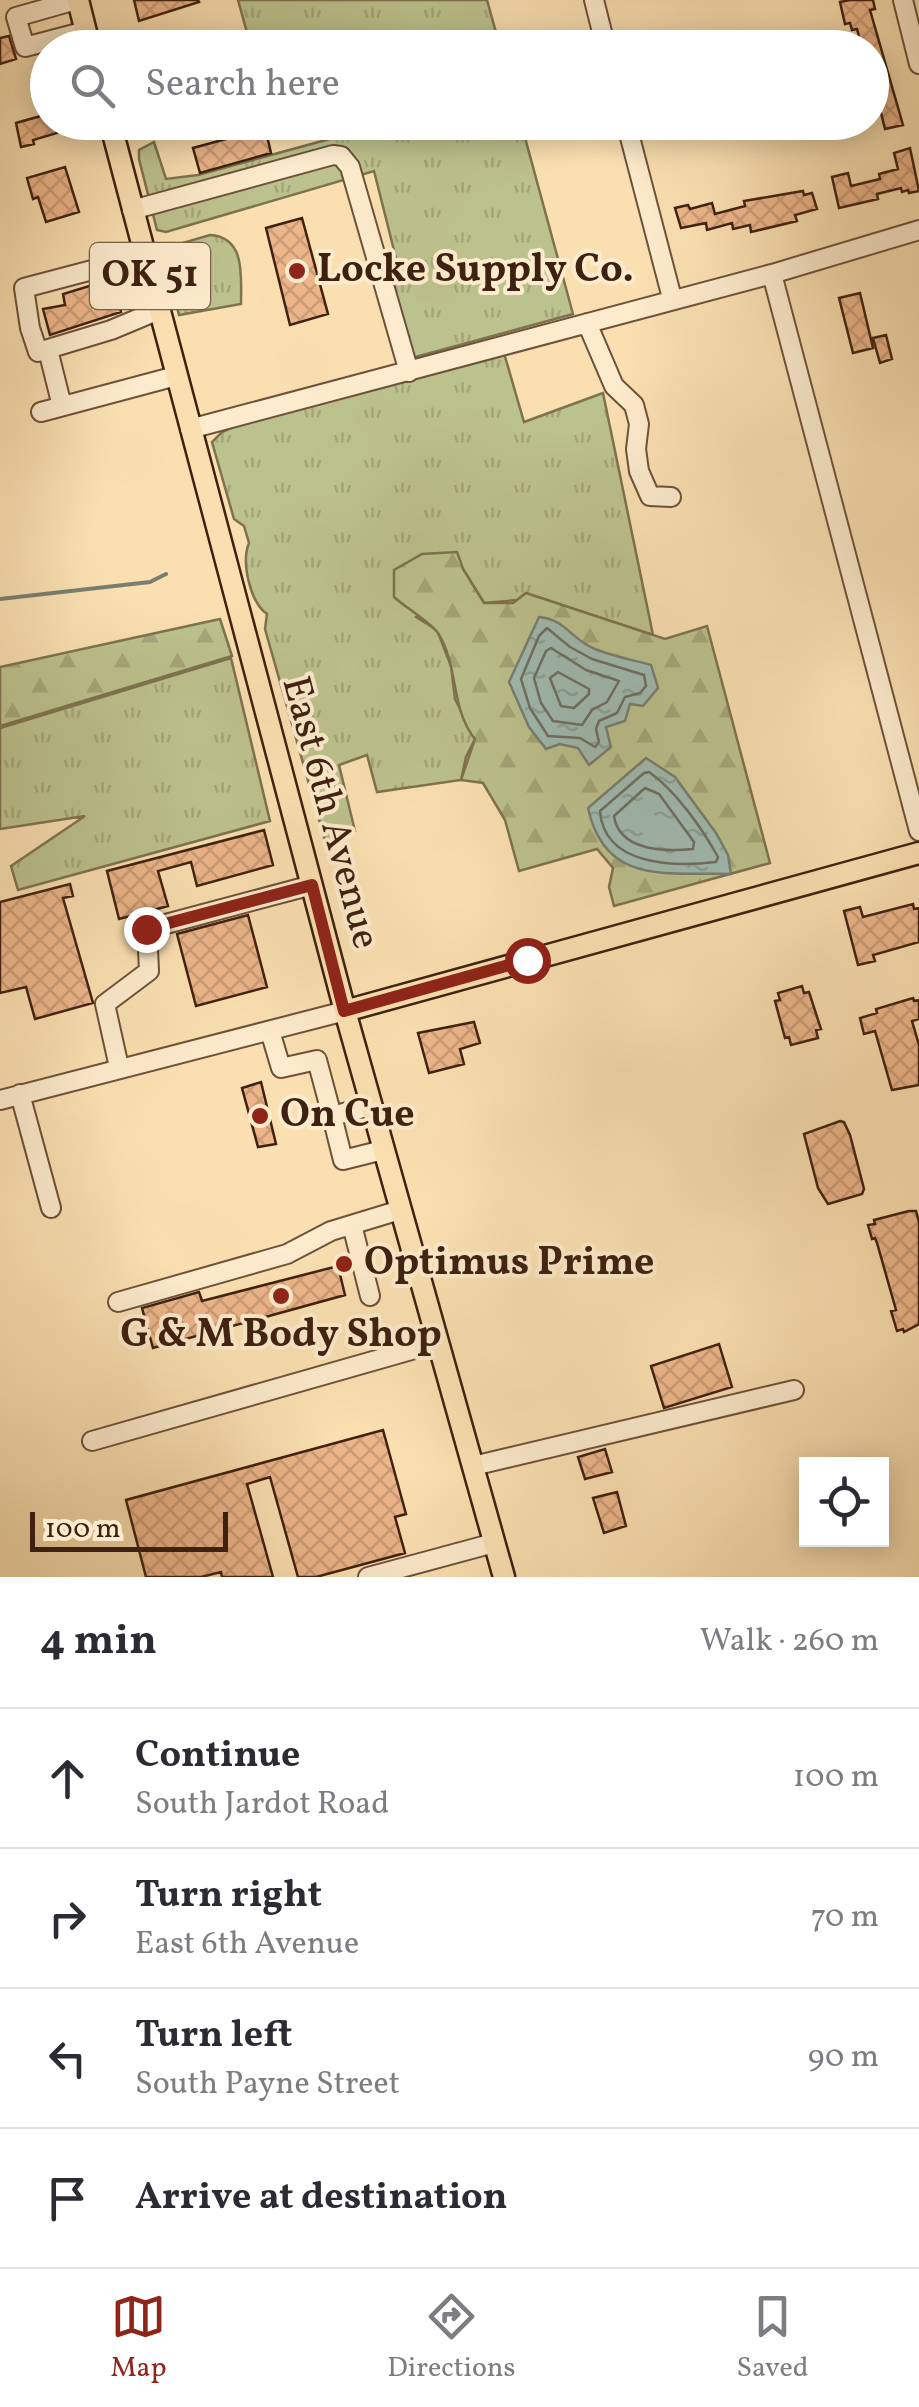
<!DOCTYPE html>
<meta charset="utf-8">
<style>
body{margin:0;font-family:Vollkorn,serif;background:#f2f2f3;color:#2b2b33}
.controls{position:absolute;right:30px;bottom:30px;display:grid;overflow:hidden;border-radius:0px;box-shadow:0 5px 25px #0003}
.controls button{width:90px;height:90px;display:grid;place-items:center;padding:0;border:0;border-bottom:2px solid #e1e1e2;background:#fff;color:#2b2b33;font:50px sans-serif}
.scale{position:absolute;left:30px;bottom:25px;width:198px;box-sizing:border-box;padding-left:10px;border:5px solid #3f2111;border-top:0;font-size:28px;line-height:35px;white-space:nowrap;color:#3f2111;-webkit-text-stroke:8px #fcebcc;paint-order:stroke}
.stop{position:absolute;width:30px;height:30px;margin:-22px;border:8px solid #8f2418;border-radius:50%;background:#fff}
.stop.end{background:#8f2418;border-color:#fff;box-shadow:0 2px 10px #0008}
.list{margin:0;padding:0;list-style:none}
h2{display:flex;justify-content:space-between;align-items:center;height:130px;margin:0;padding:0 40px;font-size:42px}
h2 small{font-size:32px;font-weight:400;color:#7c7c81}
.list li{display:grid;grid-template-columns:65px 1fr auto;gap:30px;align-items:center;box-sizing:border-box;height:140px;padding:0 40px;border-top:2px solid #e1e1e2}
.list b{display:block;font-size:38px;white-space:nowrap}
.list p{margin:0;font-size:32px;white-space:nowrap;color:#7c7c81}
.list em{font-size:32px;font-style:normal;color:#7c7c81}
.icon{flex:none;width:55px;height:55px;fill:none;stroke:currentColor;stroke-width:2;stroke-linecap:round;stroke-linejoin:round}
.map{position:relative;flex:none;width:919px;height:1577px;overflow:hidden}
.search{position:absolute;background:#fff;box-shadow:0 5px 25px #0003;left:30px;right:30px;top:30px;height:110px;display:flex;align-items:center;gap:25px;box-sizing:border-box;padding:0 35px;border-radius:55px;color:#7c7c81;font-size:38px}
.sheet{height:690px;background:#fff}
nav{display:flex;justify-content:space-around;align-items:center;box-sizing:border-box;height:140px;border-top:2px solid #e1e1e2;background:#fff;font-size:28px;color:#7c7c81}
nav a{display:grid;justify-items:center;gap:5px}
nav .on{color:#8f2418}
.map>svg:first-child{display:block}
.grass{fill:url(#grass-tufts);stroke:#7e724f;stroke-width:2.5}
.forest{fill:url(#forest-firs);stroke:#7e724f;stroke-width:2.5}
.water{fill:url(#water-ripples);stroke:#797e72;stroke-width:2.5}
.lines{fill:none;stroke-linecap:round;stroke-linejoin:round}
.shore{stroke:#6f6e62;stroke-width:2.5}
.stream{stroke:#797e72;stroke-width:4}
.building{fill:url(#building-cross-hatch);stroke:#3f2111;stroke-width:2.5}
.minor-casing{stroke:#6e5139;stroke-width:22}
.major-casing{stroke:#3f2111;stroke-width:25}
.minor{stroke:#fcebcc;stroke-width:18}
.major{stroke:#fae0b1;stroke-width:20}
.route{stroke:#8f2418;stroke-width:12}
.poi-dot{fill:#8f2418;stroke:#fcebcc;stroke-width:4}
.labels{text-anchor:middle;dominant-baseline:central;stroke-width:8;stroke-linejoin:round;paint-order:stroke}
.shield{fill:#fcebcc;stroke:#785e49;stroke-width:2.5}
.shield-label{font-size:38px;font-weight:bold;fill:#3f2111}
.poi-label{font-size:40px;font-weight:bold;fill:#3f2111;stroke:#fcebcc;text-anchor:start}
.street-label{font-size:40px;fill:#3f2111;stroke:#fcebcc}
</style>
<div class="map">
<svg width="919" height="1577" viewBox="0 0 919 1577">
<defs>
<pattern id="grass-tufts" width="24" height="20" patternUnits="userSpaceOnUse" patternTransform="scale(2.5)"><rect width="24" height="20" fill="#bcc28d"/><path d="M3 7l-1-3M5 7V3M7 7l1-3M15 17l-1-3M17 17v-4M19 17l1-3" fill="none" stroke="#a3a679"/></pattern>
<pattern id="forest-firs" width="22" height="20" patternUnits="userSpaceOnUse" patternTransform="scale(2.5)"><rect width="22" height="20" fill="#bcc28d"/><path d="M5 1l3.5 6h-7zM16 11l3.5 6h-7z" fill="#a3a679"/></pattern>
<pattern id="water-ripples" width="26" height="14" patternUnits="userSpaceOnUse" patternTransform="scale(2.5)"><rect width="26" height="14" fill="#9fbcb2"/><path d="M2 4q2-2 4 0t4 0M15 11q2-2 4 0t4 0" fill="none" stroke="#8aa198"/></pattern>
<pattern id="building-cross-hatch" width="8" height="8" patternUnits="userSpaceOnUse" patternTransform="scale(2.5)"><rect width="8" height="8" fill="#edb68a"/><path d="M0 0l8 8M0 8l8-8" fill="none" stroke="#cc9c76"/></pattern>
</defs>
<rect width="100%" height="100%" fill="#fae0b1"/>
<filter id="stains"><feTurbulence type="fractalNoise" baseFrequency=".002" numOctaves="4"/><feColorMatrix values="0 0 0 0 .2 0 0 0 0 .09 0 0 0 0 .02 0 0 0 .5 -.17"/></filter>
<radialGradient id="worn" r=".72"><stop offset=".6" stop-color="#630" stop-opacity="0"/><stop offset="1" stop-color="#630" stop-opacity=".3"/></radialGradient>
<path class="grass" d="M238,0H487L500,47H251Z
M377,123H521L573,314L397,362L378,295L401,278L374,171L166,232L157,230L139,159V150L154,142L166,179L198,175L377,126Z
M210,235C246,237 241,277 241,304L179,315L162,249Z
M504,353L524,422L603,393L653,635L540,598L484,603L463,569L416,617L437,630L451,666L455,699L475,739L466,757L461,780L377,792L367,755L339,765L355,831L335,836L330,843L326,844L265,629L267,614C250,602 241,562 249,543L244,526L234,519L212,442L222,432L235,426Z
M231,658L270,821L18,890L11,866L85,816L0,829V728Z"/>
<path class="forest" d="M457,552L463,569L484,603H513L526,593L665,639L707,626L770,863L614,906L609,887L613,868L597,849L519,871L505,820L483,783L461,780L475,739C450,708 459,666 438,633C431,623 405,607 394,597V570L422,554Z
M220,619L232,656L0,726V667Z"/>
<path class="water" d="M539,617C567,620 569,638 595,649C612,656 633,660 651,665L658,688L643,706L630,704L625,721L606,727L611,747L589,765L578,748L560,744L546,749L529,727L509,682Z
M646,758L675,777L716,833L728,855L731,874C667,872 605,886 588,808Z"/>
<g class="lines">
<path class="shore" d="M547,628L570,647L592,659L644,675L646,686L640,693L625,697L617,713L599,721L596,729L599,742L595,747L580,738L548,736L530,708L521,679L539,636Z
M551,648L586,670L619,681L607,702L592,710L582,725L553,721L541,703L534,678L546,651Z
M558,672L589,689V694L574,708L561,706L550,678Z
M649,772C675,790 702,828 718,857L716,862C674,867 604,866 600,811L644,773Z
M645,788L659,794L694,842L693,849C665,852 619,851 614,816Z"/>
<path class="stream" d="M0,599L150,582L166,574"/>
</g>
<path class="building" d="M134,0H198L199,2L139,21Z
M850,0H873L875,9L870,10L903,125L885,129L881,113L872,115V104L876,103L872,81V48H862L857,29L852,30L850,23L845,24L840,2Z
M9,36L16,59L0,64V38Z
M48,114V122H54L57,133L33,140L34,144L21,147L16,123Z
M264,123L271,153L200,173L193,148L230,138L228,133Z
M910,148L919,191L909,193L908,190L902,192L901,188L877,194L878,199L839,208L832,177L848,173L851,186L880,179L879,174L898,169L894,153Z
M65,167L79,212L46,222L38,197L33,199L27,178Z
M803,191L804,195L812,193L817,209L795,215L797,221L751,232L750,225L733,229L732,223L707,230L706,223L681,228L675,208L688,205L690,209L712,203L715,214L745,206L744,201Z
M302,218L328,314L290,325L266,228Z
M99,283L105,294L116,291L121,312L50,335L43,309L65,305L63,294Z
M860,293L873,348L853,353L839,298Z
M886,335L892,359L880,363L873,338Z
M264,830L273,865L197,886L191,862L158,871L168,906L119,919L107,871Z
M70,884L73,896L63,898L93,1003L35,1019L26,987L0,993V902Z
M913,904L914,909L919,908V942L873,955L875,961L858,965L844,911L860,907L863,917Z
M248,915L267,987L196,1006L177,934Z
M802,986L804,993L809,992L821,1029L816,1030L818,1038L791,1045L789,1037L785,1038L775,1001L780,1000L778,993Z
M913,998L914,1001L919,1000V1019L912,1021L919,1045V1085L892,1090L875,1031L864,1034L860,1018L877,1013L876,1009Z
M474,1022L480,1043L460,1049L464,1064L429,1073L418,1033Z
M261,1082L276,1144L258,1147L242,1088Z
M840,1121L844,1122L850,1135L864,1189L862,1194L828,1204L818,1188L804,1134Z
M909,1211H916L919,1222V1324L904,1332L903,1329L897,1331L891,1311L896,1310L877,1243L875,1238L872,1239L868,1225L875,1224L874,1220Z
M338,1266L345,1295L153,1348L142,1308L199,1292L202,1301Z
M719,1344L732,1387L664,1408L651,1366Z
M383,1430L406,1514L395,1517L405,1553L316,1577H298L270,1477L247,1484L273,1577H222L221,1572L201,1577H146L126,1500Z
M605,1449L612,1472L585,1479L578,1457Z
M617,1492L626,1526L604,1533L593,1498Z"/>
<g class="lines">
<g class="minor-casing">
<path id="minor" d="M76,0L16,17L25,47L86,31
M594,0L606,48
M903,0L919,64
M626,122L672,298
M132,210L333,155L341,156L350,167L409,372
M145,256L24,288L30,328L38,352L111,330L159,310
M772,274L919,831
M587,323L614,386L634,405L639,424L636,449L639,471L650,496L671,497
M48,350L62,406
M41,412L176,376
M190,429L772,274L919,230
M270,1031L281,1068L317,1060L332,1116L371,1106
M119,1067L105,1004L149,971L147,929L312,885
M20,1094L51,1208
M0,1100L345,1011
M332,1116L343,1160L383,1150
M352,1225L370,1296
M118,1302L287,1254L331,1231L400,1210
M92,1441L436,1343
M473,1466L794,1390
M368,1577L494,1543"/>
</g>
<g class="major-casing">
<path id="major" d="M78,0L90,48
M110,122L345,1011L504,1577
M345,1011L919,853"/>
</g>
<use href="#minor" class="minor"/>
<use href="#major" class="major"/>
</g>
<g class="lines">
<path class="route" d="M146,929L312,885L344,1011L527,960"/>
</g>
<g class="poi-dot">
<circle cx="297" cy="271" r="10"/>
<circle cx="260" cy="1116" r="10"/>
<circle cx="344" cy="1264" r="10"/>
<circle cx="281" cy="1296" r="10"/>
</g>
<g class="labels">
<rect class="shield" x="90" y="243" width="120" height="66" rx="8"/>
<g class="shield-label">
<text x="150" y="276">OK 51</text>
</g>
<g class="poi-label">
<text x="317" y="271">Locke Supply Co.</text>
<text x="280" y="1116">On Cue</text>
<text x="364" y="1264">Optimus Prime</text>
<text x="281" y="1336" text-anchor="middle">G &amp; M Body Shop</text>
</g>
<g class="street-label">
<text transform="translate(329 813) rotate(75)">East 6th Avenue</text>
</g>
</g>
<rect width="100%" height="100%" filter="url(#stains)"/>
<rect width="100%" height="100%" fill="url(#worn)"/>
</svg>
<div class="controls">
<button><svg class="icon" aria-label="locate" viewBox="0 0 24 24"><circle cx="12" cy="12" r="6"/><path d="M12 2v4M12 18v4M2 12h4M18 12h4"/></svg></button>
</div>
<div class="scale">100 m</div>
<div class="stop" style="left:527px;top:960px"></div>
<div class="stop end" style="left:146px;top:929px"></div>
<div class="search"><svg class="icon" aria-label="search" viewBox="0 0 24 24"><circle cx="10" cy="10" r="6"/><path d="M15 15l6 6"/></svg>Search here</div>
</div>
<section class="sheet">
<h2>4 min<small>Walk · 260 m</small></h2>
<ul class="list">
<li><svg class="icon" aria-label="ahead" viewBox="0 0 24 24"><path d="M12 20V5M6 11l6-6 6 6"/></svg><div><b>Continue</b><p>South Jardot Road</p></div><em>100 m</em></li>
<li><svg class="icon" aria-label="right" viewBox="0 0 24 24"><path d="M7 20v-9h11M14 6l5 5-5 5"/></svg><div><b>Turn right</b><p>East 6th Avenue</p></div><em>70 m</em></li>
<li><svg class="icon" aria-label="left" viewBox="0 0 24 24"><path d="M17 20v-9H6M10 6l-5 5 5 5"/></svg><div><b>Turn left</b><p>South Payne Street</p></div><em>90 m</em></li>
<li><svg class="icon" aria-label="arrive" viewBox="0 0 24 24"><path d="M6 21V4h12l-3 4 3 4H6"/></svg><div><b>Arrive at destination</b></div></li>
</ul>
</section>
<nav>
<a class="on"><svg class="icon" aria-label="map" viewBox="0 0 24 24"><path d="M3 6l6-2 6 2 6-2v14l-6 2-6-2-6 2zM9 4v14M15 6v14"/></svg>Map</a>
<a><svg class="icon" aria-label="directions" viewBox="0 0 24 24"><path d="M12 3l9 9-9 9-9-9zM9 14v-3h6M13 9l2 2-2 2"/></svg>Directions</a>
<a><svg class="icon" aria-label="saved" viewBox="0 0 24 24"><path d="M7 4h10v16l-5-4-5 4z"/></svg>Saved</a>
</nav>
